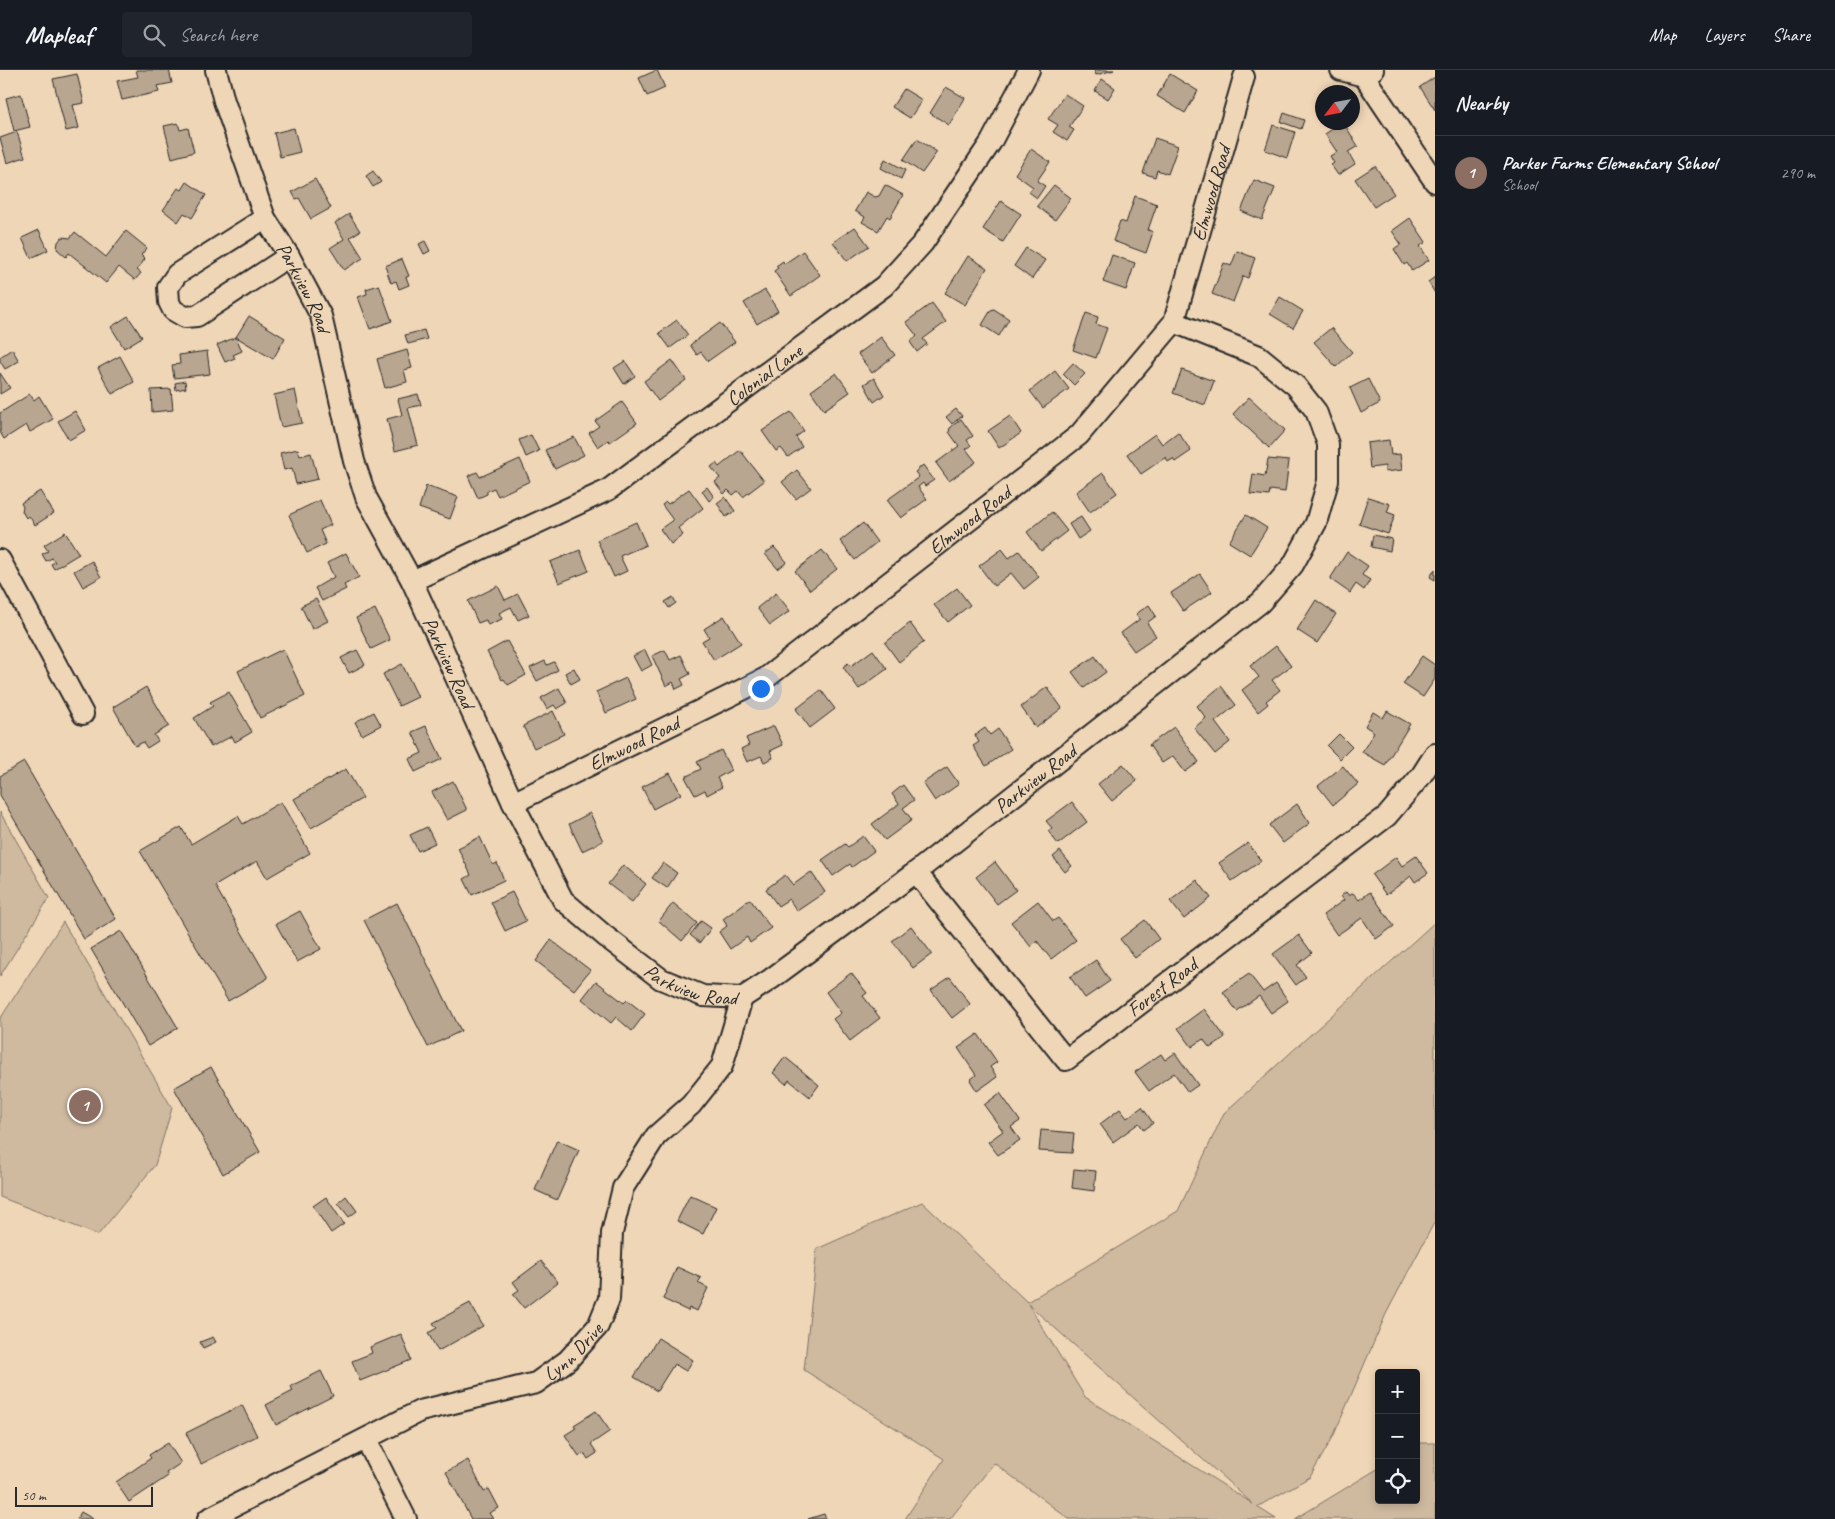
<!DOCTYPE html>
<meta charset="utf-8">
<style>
body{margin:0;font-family:Caveat,sans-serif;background:#20242c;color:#f1f3f6}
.controls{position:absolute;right:15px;bottom:15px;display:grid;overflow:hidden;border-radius:5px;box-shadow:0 2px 8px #0003}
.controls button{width:45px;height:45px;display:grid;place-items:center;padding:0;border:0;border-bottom:1px solid #363941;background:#171b24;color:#f1f3f6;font:25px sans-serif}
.compass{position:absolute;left:1315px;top:15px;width:45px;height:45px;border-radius:50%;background:#171b24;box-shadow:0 2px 8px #0003;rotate:238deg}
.scale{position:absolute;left:15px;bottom:12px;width:138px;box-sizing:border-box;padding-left:5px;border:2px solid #2b2b2b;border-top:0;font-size:14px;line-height:18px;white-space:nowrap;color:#2b2b2b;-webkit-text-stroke:4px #efd6b7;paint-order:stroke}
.you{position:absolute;left:760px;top:618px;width:18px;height:18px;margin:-12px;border:4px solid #fff;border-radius:50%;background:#1a73e8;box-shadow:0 0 0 8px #1a73e833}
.badge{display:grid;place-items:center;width:32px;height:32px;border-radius:50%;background:#2563eb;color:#fff;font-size:16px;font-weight:700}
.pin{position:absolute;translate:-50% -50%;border:2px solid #fff;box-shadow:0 1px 5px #0006}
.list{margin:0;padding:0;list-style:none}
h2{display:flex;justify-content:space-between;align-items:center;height:65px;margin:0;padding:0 20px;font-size:21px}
h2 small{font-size:16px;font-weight:400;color:#9ea1a6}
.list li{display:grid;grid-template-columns:32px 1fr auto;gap:15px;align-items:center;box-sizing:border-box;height:75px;padding:0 20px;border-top:1px solid #363941}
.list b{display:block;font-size:19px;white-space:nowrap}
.list p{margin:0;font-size:16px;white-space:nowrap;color:#9ea1a6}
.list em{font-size:16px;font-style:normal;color:#9ea1a6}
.icon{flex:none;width:28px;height:28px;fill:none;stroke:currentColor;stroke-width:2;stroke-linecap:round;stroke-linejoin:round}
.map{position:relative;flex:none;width:1435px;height:1449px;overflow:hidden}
header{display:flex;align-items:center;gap:30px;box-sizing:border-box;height:70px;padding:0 25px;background:#171b24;border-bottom:1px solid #363941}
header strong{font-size:24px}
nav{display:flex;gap:28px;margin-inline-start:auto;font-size:18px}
.search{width:350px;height:45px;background:#20242c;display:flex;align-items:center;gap:12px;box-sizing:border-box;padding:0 18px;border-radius:5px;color:#9ea1a6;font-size:19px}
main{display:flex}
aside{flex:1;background:#171b24}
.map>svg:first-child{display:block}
.green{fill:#cfbaa0;stroke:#7d7266;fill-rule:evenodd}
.building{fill:#b9a690;stroke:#2b2b2b}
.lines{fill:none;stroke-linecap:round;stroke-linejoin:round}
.minor-casing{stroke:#2b2b2b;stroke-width:24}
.minor{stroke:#efd6b7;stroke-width:20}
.labels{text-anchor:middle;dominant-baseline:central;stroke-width:4;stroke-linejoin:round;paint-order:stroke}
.street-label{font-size:20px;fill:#2b2b2b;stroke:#efd6b7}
</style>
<header>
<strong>Mapleaf</strong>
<div class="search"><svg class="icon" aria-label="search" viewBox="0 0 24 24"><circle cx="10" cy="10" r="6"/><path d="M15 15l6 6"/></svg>Search here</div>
<nav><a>Map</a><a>Layers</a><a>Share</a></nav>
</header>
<main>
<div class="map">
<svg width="1435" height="1449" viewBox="0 0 1435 1449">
<rect width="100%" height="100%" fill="#efd6b7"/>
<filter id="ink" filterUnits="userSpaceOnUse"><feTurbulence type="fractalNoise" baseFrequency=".02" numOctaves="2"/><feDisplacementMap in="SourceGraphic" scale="10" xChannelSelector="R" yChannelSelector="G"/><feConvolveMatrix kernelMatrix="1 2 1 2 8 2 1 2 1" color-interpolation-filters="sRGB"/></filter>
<g filter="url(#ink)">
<path class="green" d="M0,742L49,828L0,906Z
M63,852L172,1038L155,1095L98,1165L0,1127V949Z
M1435,852V1151L1386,1244L1333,1367L1310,1407L1257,1437L1276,1449H1069L994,1393L950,1449H905L944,1389L804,1300L817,1179L922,1132L1027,1232L1178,1141L1224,1043ZM1028,1234L1253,1434L1085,1327Z
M1420,1373H1435V1449H1295L1379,1398V1430H1416V1375Z"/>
<path class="building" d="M136,0H169L172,13L157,16L159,22L122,30L117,11L138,7Z
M657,0L665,18L647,26L639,8Z
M1094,0H1114L1096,5Z
M77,4L84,33L73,35L79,58L66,61L53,9Z
M1170,4L1198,21L1185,43L1157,26Z
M1435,7V40L1420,17Z
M1102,9L1115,18L1108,29L1095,21Z
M946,17L965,28L949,55L930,43Z
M904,19L922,30L910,48L892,37Z
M21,24L30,57L14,61L6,28Z
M1065,24L1083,36L1069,57L1074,60L1067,71L1053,62L1058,55L1048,49Z
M1284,43L1304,50L1301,59L1281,52Z
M1343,52L1358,76L1348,82L1355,94L1338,105L1331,95L1334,93L1330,86L1337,82L1325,64Z
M178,53L180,60L188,58L194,82L172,88L164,56Z
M1273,55L1295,62L1287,88L1265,80Z
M294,58L300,82L280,87L274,63Z
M17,62L25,87L7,93L0,68Z
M1155,68L1178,76L1168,104L1157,100L1155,107L1143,103Z
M917,69L937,82L922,103L903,90Z
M1031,79L1050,92L1037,111L1045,116L1037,128L1029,122L1033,117L1015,104Z
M885,89L905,100L901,109L881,98Z
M1375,96L1394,124L1374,137L1355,109Z
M373,101L381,112L373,117L366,106Z
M315,109L331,138L311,149L299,128L296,129L292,122Z
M1254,110L1275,118L1262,150L1241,141Z
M187,112L206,125L192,148L184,143L178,152L163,140L178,118L182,120Z
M885,115L903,125L890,148L887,146L878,161L862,152L865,147L855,141L866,122L875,127L879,126Z
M1054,115L1071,128L1055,150L1037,136Z
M1135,126L1157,134L1148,160L1153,162L1146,183L1113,171L1120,151L1126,153Z
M1001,131L1021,144L1003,172L983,159Z
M349,144L360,161L350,167L363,188L344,200L330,178L344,169L335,153Z
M1410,148L1426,172L1420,176L1429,190L1412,201L1407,193L1404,195L1394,179L1401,174L1392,161Z
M855,157L869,176L847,191L833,172Z
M39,160L48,180L31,188L22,168Z
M126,161L147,178L141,185L145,189L137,200L141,203L135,210L119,197L106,213L69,183L66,187L57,179L58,172L62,167L70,168L75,162L106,187Z
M425,171L430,181L424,184L419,174Z
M1026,178L1045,190L1032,209L1014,196Z
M803,181L820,205L791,226L774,201L778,198L776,196L783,191L784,194Z
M1237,181L1255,188L1248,208L1243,206L1233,232L1212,224L1224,193L1231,196Z
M1112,185L1135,193L1126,220L1103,212Z
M968,186L987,198L965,235L945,223Z
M402,189L409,206L406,207L409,215L399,219L396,211L391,213L385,196Z
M1435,207V223L1428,212Z
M379,215L392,251L370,259L358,227L367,224L366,219Z
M765,220L778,241L757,254L744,233Z
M1280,227L1303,241L1293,258L1270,244Z
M932,233L946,252L923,269L927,274L917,282L910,272L917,266L906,252Z
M994,239L1009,249L999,266L982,255L991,240Z
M1086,243L1098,247L1096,254L1107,258L1096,288L1073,280Z
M128,246L142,267L124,278L111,257Z
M249,246L285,268L273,289L236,267Z
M677,250L688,265L670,278L659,263Z
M720,253L735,272L708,291L701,282L697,285L690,275Z
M1331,258L1352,282L1336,297L1314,272Z
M424,260L427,269L408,274L405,265Z
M236,267L242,281L233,285L235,288L225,292L217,275Z
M881,267L895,285L872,303L858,284Z
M12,279L19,291L5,299L0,291V287Z
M407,280L412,298L404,300L407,312L385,318L377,289Z
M207,281L210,304L174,308L172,295L180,294L179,285Z
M120,286L134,312L112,324L98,298Z
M672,290L686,310L658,331L644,311Z
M625,291L635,306L624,314L614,298Z
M1073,293L1085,304L1074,315L1063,304Z
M1182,300L1214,311L1205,335L1173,323Z
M1055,301L1069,319L1043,338L1030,321Z
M0,303L10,318L0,324Z
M836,303L850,322L824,340L811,321Z
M874,308L884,325L874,332L864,314Z
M1368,309L1380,333L1361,343L1350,318Z
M185,311L186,318L176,320L175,313Z
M171,319L173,340L152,342L151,320Z
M295,320L302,353L281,357L274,325Z
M30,324L34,330L39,326L53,349L30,362L26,355L4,369L0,362V343Z
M418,324L421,335L408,338L418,375L395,381L387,349L402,345L398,329Z
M1249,327L1285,360L1269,378L1233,344Z
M622,332L637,353L610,372L608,370L598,377L589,363L599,356L595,351Z
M956,339L962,346L952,354L946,347Z
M75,341L86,360L69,370L58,351Z
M791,342L804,361L796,367L802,377L788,387L781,378L776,381L762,361Z
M1010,346L1021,363L999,378L988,361Z
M961,349L973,366L967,370L971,376L966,379L976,392L949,411L936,393L959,376L949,362L950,358Z
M1178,362L1191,381L1175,392L1173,389L1168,392L1166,387L1141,404L1127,384L1155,364L1162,374Z
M531,365L539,381L526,387L519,370Z
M574,367L584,385L555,399L545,380Z
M1389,370L1391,385L1400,384L1402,400L1385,402V396L1370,398L1367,373Z
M298,379L300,386L311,383L318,409L296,414L292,398L284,400L280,383Z
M740,380L764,411L743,427L738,421L733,425L728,420L724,424L715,412L720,408L711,397L716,393L719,397Z
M520,389L530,411L498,426L494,418L487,421V424L478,428L468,406L477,402L480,407Z
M1268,389L1289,391L1285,422L1270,420L1269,426L1250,424L1253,404L1265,406Z
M923,395L934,410L925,416L923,413L918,417L927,429L901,448L887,430L919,407L915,402Z
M797,400L811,418L796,429L782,412Z
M1103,403L1117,423L1090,442L1076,422Z
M426,416L458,427L450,449L419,438Z
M707,417L714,427L709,431L702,421Z
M689,419L703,438L678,458L683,465L671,474L660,459L673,450L662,435L666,432L668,434Z
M40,421L54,443L35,455L29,446L26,448L22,441L23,437L21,433Z
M725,427L735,441L726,447L717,433Z
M1368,427L1390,434L1387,442L1395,445L1388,464L1359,454Z
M320,430L331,455L320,460L326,474L307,483L289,445Z
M1052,442L1067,461L1041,481L1027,462Z
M1246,445L1267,458L1250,485L1229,472Z
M1081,447L1090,461L1078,469L1069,454Z
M636,452L646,475L620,486L627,501L614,507L597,470Z
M863,453L877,472L855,490L840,471Z
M65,462L79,484L54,499L51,494L55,492L52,488L46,491L42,484L48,481L44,475Z
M1373,465L1392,469L1390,481L1371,477Z
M774,477L787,492L778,499L765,484Z
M1002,479L1009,488L1019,481L1039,507L1024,519L1011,503L994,516L979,496Z
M580,480L589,501L559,513L550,492Z
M822,480L837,499L810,520L795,501Z
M1347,482L1368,496L1362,505L1370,510L1364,520L1356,514L1350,523L1330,509Z
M346,483L359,507L344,515L346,519L322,531L315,518L334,507L327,493Z
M92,491L101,507L83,517L74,501Z
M1435,499V510L1430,507Z
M1200,504L1212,522L1183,541L1171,523Z
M498,516L505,530L518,524L529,545L518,550L511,537L499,543L502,549L488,555L486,550L478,553L468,531Z
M957,518L970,535L948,552L934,535Z
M776,523L790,541L770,555L757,538Z
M673,527L676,533L669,538L665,532Z
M316,529L328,551L312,559L301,536Z
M1316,530L1336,544L1317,573L1297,560Z
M1149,535L1156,546L1147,553L1156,566L1134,581L1121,563L1140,549L1136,544Z
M375,539L390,570L371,579L356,548Z
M724,546L741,573L714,590L702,571L709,567L704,559Z
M910,553L924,572L899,592L885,573Z
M507,571L526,605L508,615L504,609L502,610L487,582Z
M1276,576L1291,596L1272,610L1280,620L1266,631L1268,634L1258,642L1242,620L1259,607L1250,596Z
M283,579L305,626L260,648L238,601Z
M357,580L365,595L349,603L341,588Z
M645,580L652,595L641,601L633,586Z
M665,580L670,590L681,585L690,604L681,609L684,615L676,619L673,612L666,616L652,586Z
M873,580L887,599L859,619L843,597L848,593L851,596Z
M1095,586L1106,602L1084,618L1072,602Z
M1422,586L1435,595V609L1423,627L1403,614Z
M545,591L547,595L554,592L558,600L537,611L530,598Z
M402,594L418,627L399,636L383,604Z
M574,598L580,609L571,614L565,603Z
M626,608L636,629L606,643L596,622Z
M1221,616L1236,635L1215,652L1230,672L1215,684L1194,658L1206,648L1197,636Z
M146,617L169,656L154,665L158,671L147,678L143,672L135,676L113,637Z
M1047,617L1062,638L1036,658L1021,637Z
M559,618L567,633L557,639L554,635L547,639L541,628Z
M821,620L835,639L810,658L796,639Z
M229,622L252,662L235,672L232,666L211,677L194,648L213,636L210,632Z
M553,641L564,664L534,678L523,656Z
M1387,641L1410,654L1385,695L1362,682L1374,662L1365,656L1373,642L1383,648Z
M374,642L381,655L362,665L355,652Z
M426,656L442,689L415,702L409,689L422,683L412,662Z
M774,656L783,675L770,681L773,688L764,692L761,686L747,692L741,679L749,675L746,668Z
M1174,657L1199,692L1185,702L1173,686L1162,693L1149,675Z
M985,658L990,665L998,659L1011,679L986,696L973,676L979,672L975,665Z
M1339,664L1352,677L1340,689L1327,676Z
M721,680L731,700L717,708L722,717L707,725L705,720L695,725L685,707L701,699L697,692Z
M24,692L116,849L84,869L0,725V706Z
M1123,694L1137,711L1112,731L1098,714Z
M1343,696L1358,714L1333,735L1318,716Z
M947,697L959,714L935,731L923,713Z
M346,699L363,728L311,758L294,729Z
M670,703L681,724L653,739L642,717Z
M453,711L467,740L447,750L432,722Z
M903,715L914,730L903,738L912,750L885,770L872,754L899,734L892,724Z
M281,732L310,783L267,808L257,791L215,816L268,908L228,931L140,781L181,757L191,774L238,746L243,754Z
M1072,732L1087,752L1058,774L1048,761L1052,758L1046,751Z
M1297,734L1310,753L1283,773L1269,755Z
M590,743L603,771L582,781L569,754Z
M427,757L435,773L418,781L410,765Z
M863,766L874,781L852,797L850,794L833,806L822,790L845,774L848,777Z
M480,767L493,795L497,793L504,810L472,825L464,809L471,805L458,778Z
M1248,773L1261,791L1232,811L1219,793Z
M1060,781L1072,796L1065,802L1053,787Z
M1416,786L1428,803L1415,812L1411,806L1386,825L1372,805L1396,787L1402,796Z
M995,792L1016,820L997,834L976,807Z
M663,793L677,803L667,818L652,808Z
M623,795L646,814L632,832L608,814Z
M811,802L825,822L797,841L789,829L778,836L766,819L785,805L793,815Z
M1197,810L1211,828L1184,849L1170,831Z
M512,822L526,851L505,861L491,832Z
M1346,822L1349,826L1353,823L1359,830L1370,822L1394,856L1376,869L1362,848L1337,865L1323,845L1344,830L1341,826Z
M750,829L771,858L750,873L747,867L730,879L719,862L727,856L723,849Z
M1038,831L1053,851L1058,848L1076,870L1051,889L1037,871L1031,877L1011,852Z
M397,833L461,961L428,977L364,850Z
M673,833L697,853L682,871L659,851Z
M300,841L321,879L297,892L276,854Z
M1145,850L1159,869L1135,888L1120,869Z
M701,851L711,858L700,873L690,865Z
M911,856L932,884L913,898L892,871Z
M121,861L178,958L148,976L91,879Z
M1299,865L1312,883L1297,895L1306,907L1296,915L1273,884Z
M551,870L590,900L574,920L536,891Z
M1096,890L1110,911L1085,928L1070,907Z
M851,903L867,923L863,926L880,948L850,971L833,949L841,943L826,922Z
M1249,904L1263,922L1276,913L1288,931L1271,943L1259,926L1237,941L1223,922Z
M950,907L970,934L952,948L931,920Z
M596,911L624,933L627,930L645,944L632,961L616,947L611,953L582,929Z
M1204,939L1225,967L1210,978L1203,969L1192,977L1178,958Z
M978,964L997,992L990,997L997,1007L977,1021L970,1010L976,1005L958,978Z
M1175,983L1198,1015L1188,1022L1174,1003L1149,1021L1135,1002L1161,984L1165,990Z
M785,987L819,1015L810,1027L789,1010L786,1014L773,1003Z
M211,997L260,1082L223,1104L174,1018Z
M1000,1023L1020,1051L1011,1057L1020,1070L998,1085L988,1072L1003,1061L984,1035Z
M1142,1037L1153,1053L1144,1060L1139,1053L1113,1072L1100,1054L1120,1039L1127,1048Z
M1041,1060L1074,1063L1072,1083L1039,1081Z
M557,1070L579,1080L557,1130L535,1120Z
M1074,1099L1096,1101L1094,1121L1072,1118Z
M690,1125L716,1137L703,1164L677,1151Z
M346,1126L357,1141L349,1147L338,1133Z
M326,1127L344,1154L331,1163L313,1136Z
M541,1191L558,1212L524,1238L513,1224L519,1220L513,1212Z
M677,1197L701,1208L698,1213L708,1218L697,1241L689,1238L688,1241L663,1229Z
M470,1233L483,1256L438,1281L428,1263L437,1258L433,1253Z
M401,1264L411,1290L360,1311L352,1291L372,1283L370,1277Z
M213,1267L216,1272L203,1278L200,1272Z
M658,1268L693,1290L686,1301L674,1294L657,1321L634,1307Z
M321,1301L333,1326L276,1355L266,1335L293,1321L291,1316Z
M242,1335L257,1366L201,1394L186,1363Z
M596,1341L610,1361L591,1374L597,1383L588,1389L584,1383L579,1386L565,1365L576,1358L574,1355Z
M168,1373L181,1393L166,1403L168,1406L129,1432L116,1412L151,1388L149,1385Z
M468,1390L484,1422L489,1419L499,1438L489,1443L493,1449H471L446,1402Z
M81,1442L93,1449H77Z
M824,1444L826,1449H808Z"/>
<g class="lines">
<g class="minor-casing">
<g id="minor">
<path id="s1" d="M216,0L224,31L265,148L289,186L321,246L354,391L366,427L412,511L513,733L563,830L605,866L661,909L703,926L742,928L771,909L916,802L1261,532L1293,495L1316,453L1328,411V374L1316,341L1296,316L1259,286L1174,252"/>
<path d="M1341,0L1364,6L1373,0"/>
<path d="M1364,6L1435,112"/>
<path d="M265,148L177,204L168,217L169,232L173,240L185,247L197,246L289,186"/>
<path d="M0,490L83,644"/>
<path id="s2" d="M412,511L608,420L884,216L923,173L991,72L1029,0"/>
<path id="s3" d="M513,733L766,608L1079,365L1174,252L1244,7"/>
<path id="s4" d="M916,802L1066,990L1387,746L1421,706L1435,684"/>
<path d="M366,1369L406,1449"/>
<path id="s5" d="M208,1449L420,1341L536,1313L568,1290L598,1256L609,1229L612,1163L623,1118L656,1066L691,1035L722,996L742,928"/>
</g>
</g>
<use href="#minor" class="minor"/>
</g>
</g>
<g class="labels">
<g class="street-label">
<text stroke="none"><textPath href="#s3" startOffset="960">Elmwood Road</textPath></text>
<text stroke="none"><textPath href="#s1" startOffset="236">Parkview Road</textPath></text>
<text stroke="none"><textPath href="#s2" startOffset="410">Colonial Lane</textPath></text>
<text stroke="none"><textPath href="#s3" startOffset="540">Elmwood Road</textPath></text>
<text stroke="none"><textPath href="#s1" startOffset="641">Parkview Road</textPath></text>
<text stroke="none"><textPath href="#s3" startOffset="135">Elmwood Road</textPath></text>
<text stroke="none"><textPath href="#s1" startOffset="1481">Parkview Road</textPath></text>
<text stroke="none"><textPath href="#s1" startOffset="1061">Parkview Road</textPath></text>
<text stroke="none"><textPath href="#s4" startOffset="361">Forest Road</textPath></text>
<text stroke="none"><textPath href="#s5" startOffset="406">Lynn Drive</textPath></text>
</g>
</g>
</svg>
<div class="controls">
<button>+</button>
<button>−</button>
<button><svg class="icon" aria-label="locate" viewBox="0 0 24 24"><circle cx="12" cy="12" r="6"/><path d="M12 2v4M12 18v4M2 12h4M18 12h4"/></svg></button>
</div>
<svg class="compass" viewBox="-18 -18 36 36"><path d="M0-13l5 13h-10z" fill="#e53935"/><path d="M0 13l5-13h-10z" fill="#9ea1a6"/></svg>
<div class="scale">50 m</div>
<div class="you"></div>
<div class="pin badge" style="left:85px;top:1036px;background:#8d6e63">1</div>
</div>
<aside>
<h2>Nearby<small></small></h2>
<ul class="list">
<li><span class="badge" style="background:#8d6e63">1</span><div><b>Parker Farms Elementary School</b><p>School</p></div><em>290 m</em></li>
</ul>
</aside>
</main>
